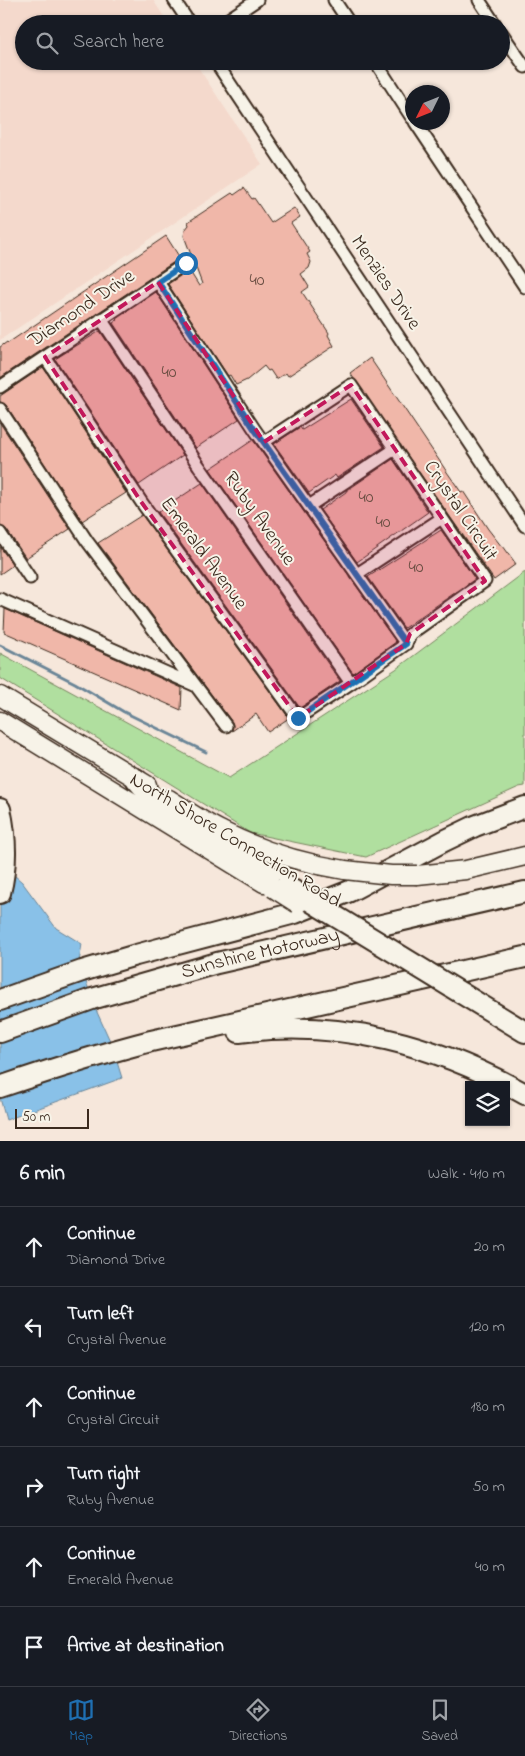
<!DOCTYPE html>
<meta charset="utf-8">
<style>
body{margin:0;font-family:"Indie Flower",sans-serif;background:#242831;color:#f1f3f6}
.controls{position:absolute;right:15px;bottom:15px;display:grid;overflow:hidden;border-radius:0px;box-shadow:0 1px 4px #0004}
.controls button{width:45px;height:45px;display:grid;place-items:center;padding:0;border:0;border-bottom:1px solid #363941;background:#171b24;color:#f1f3f6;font:25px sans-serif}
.compass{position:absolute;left:405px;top:85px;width:45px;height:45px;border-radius:50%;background:#171b24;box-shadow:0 1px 4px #0004;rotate:227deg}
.scale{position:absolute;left:15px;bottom:12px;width:74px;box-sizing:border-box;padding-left:5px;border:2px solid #3b2a1e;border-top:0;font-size:14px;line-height:18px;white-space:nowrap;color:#3b2a1e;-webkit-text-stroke:4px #f7f3e8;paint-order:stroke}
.stop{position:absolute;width:15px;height:15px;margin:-11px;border:4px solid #1f6fb2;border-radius:50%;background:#fff}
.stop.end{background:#1f6fb2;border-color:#fff;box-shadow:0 1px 5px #0008}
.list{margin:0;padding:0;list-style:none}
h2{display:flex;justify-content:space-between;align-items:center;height:65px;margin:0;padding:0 20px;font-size:21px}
h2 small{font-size:16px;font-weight:400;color:#9ea1a6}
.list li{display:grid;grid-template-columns:32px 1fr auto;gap:15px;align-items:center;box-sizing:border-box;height:80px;padding:0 20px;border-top:1px solid #363941}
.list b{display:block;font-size:19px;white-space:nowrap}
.list p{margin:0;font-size:16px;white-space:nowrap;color:#9ea1a6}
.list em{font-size:16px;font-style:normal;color:#9ea1a6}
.icon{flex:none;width:28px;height:28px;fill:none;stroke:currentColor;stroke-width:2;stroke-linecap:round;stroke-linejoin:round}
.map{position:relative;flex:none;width:525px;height:1141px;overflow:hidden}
.search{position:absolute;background:#171b24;box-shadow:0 1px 4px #0004;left:15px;right:15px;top:15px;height:55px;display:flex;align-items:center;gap:12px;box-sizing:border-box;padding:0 18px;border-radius:28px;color:#9ea1a6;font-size:19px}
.sheet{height:545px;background:#171b24}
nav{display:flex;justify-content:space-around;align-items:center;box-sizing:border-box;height:70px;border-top:1px solid #363941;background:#171b24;font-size:14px;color:#9ea1a6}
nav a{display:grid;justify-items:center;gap:2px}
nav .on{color:#1f6fb2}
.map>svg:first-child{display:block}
.built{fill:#f4d9cc}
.green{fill:#b0df9f;stroke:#76845e}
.water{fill:#89c1e8;stroke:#6a8597}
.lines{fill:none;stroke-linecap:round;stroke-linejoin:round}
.stream{stroke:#6a8597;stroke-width:3}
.building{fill:#f0b7a9;stroke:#3b2a1e}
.minor-casing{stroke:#3b2a1e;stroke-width:15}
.primary-casing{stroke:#3b2a1e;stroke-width:21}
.motorway-casing{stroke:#3b2a1e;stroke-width:24}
.minor{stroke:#f7f3e8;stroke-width:11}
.primary{stroke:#f7f3e8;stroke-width:18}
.motorway{stroke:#f7f3e8;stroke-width:20}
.primary-bridge-casing{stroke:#3b2a1e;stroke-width:21;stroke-linecap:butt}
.motorway-bridge-casing{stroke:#3b2a1e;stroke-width:24;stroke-linecap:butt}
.primary-bridge{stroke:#f7f3e8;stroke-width:18}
.motorway-bridge{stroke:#f7f3e8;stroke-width:20}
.route{stroke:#1f6fb2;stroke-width:6}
.marked{fill:#c2185b;fill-opacity:0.2;stroke:#c2185b;stroke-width:4;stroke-dasharray:10 6;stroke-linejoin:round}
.labels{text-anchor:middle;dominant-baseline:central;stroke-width:4;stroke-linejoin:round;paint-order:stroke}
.number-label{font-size:18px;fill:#684d41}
.street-label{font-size:20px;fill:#3b2a1e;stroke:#f7f3e8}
</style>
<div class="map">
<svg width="525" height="1141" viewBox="0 0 525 1141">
<rect width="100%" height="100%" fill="#f6e7db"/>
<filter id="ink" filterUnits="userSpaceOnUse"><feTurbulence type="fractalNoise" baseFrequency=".02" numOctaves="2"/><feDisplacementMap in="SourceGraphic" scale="10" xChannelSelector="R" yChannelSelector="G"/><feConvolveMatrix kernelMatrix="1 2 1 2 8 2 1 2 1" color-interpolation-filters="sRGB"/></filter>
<g filter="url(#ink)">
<path class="built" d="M0,0H153L169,24H24V61H194L262,164L0,340Z"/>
<path class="green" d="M525,572V786L519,787L366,857L250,833L0,678V653L229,778L396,669Z"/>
<path class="water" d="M0,874L14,875L22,882L56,928L82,944L79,962L96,1010L111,1043L122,1078L6,1120L0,1098Z"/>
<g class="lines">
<path class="stream" d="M0,645L75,683L124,712L206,752"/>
</g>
<path class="building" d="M244,188L252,199L254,198L271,223L294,208L300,217L291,223L310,252L307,254L311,262L309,268L301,274L309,287L302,292L329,333L328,335L334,346L288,376L286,373L276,379L270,370L268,371L264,366L247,380L236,385L230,375L228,376L168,284L189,270L199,286L202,284L184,236L185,230L189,225L188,222L232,193L234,195Z
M166,236L180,258L0,378V347L7,342L8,343Z
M156,292L239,419L196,448L113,323L117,320L116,319Z
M100,331L183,455L139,485L55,359Z
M370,358L447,472L461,492L463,491L488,529L502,547L503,546L516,564L494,580L350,373Z
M43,367L126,493L82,521L6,405L0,402V396Z
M351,399L384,447L337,478L335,475L309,493L274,444L300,427L302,430Z
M0,423L70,529L26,558L6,529L0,526Z
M253,440L396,642L353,673L210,469Z
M393,459L428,512L357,562L320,510L346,492V491Z
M202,483L340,681L300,708L158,512Z
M142,515L289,718L268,732L256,714L232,731L233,726L232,722L98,543Z
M441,530L475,579L404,628L368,577Z
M0,547L13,565L0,574Z
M5,609L182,688L181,710L4,632Z"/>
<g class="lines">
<g class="minor-casing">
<path id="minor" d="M174,0L190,24
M334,0L350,24
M479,0L495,24
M221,24L257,0
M501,32L525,67
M215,61L525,526
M375,61L412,118
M415,122L525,287
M158,282L255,430L406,644L410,634L485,581L351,385L264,442
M101,319L199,466L351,683L406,644
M45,357L142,503L298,718L351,683
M0,387L186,263
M0,409L87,541L226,726
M309,506L395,449
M0,533L30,578
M357,574L442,518
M0,599L194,685"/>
</g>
<g class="primary-casing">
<path id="primary" d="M0,696L147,785
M0,721L264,883
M169,799C186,810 203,822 222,831C261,851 302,863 345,870
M417,875L466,870L525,856"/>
</g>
<g class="motorway-casing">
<g id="motorway">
<path d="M136,779L155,801L286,886"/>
<path d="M0,809C6,836 7,866 0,893"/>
<path d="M461,993L525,1032"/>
<path d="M0,1000L82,971L136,955L295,913L350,891L444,841L475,826L525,807"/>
<path id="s1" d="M0,1032L92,999L217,963L525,892"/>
<path d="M239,1032C342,1019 435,1044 525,1094"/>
<path d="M0,1087C50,1070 100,1054 151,1041L525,957"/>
</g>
</g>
<use href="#minor" class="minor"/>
<use href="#primary" class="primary"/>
<use href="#motorway" class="motorway"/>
<g class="primary-bridge-casing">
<path id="primary-bridge" d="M345,870L391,875H417
M273,888L298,904"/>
</g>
<g class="motorway-bridge-casing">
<path id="motorway-bridge" d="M286,886L461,993"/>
</g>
<use href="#primary-bridge" class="primary-bridge"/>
<use href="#motorway-bridge" class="motorway-bridge"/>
</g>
</g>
<g class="lines" filter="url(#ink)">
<path class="route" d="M186,263L158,282L255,430L406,644L298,718"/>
</g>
<path class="marked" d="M158,282L264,442L351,385L485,581L410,634L406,644L298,718L142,503L45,357Z"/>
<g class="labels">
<g class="number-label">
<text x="257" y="281">40</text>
<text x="169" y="373">40</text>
<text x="366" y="498">40</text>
<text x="383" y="523">40</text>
<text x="416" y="568">40</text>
</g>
<g class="street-label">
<text transform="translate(385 283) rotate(56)">Menzies Drive</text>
<text transform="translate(82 309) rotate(-34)">Diamond Drive</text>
<text transform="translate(460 511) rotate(56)">Crystal Circuit</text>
<text transform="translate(259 519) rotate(55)">Ruby Avenue</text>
<text transform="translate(203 554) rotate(54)">Emerald Avenue</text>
<text transform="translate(235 841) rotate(31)">North Shore Connection Road</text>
<text stroke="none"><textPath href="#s1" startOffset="272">Sunshine Motorway</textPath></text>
</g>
</g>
</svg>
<div class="controls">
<button><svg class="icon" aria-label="layers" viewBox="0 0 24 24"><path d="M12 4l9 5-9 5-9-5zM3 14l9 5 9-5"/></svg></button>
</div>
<svg class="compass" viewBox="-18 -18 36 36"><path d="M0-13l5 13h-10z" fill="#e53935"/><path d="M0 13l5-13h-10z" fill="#9ea1a6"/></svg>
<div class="scale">50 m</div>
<div class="stop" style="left:186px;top:263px"></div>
<div class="stop end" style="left:298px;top:718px"></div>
<div class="search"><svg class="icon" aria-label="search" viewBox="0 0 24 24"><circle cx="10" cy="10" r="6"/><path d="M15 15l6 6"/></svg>Search here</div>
</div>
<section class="sheet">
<h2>6 min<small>Walk · 410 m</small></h2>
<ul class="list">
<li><svg class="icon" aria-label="ahead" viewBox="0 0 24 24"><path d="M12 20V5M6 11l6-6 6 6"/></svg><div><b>Continue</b><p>Diamond Drive</p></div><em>20 m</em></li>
<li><svg class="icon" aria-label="left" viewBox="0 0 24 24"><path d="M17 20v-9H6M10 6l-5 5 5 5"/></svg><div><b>Turn left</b><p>Crystal Avenue</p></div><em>120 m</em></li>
<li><svg class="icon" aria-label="ahead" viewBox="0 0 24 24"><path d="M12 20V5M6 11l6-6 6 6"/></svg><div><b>Continue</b><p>Crystal Circuit</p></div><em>180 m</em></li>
<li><svg class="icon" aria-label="right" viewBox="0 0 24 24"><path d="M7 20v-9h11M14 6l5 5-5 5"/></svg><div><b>Turn right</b><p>Ruby Avenue</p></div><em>50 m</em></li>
<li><svg class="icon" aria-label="ahead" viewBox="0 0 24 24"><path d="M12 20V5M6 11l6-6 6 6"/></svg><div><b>Continue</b><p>Emerald Avenue</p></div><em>40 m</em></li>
<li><svg class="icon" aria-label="arrive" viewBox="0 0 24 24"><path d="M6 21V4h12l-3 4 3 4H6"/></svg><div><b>Arrive at destination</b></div></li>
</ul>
</section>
<nav>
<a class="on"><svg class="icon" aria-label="map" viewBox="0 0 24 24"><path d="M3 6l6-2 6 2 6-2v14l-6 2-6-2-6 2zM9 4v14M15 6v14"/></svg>Map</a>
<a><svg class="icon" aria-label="directions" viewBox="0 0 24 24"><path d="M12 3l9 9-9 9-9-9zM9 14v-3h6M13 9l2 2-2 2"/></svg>Directions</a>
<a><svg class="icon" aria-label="saved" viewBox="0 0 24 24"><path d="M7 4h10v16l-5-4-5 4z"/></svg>Saved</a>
</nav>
